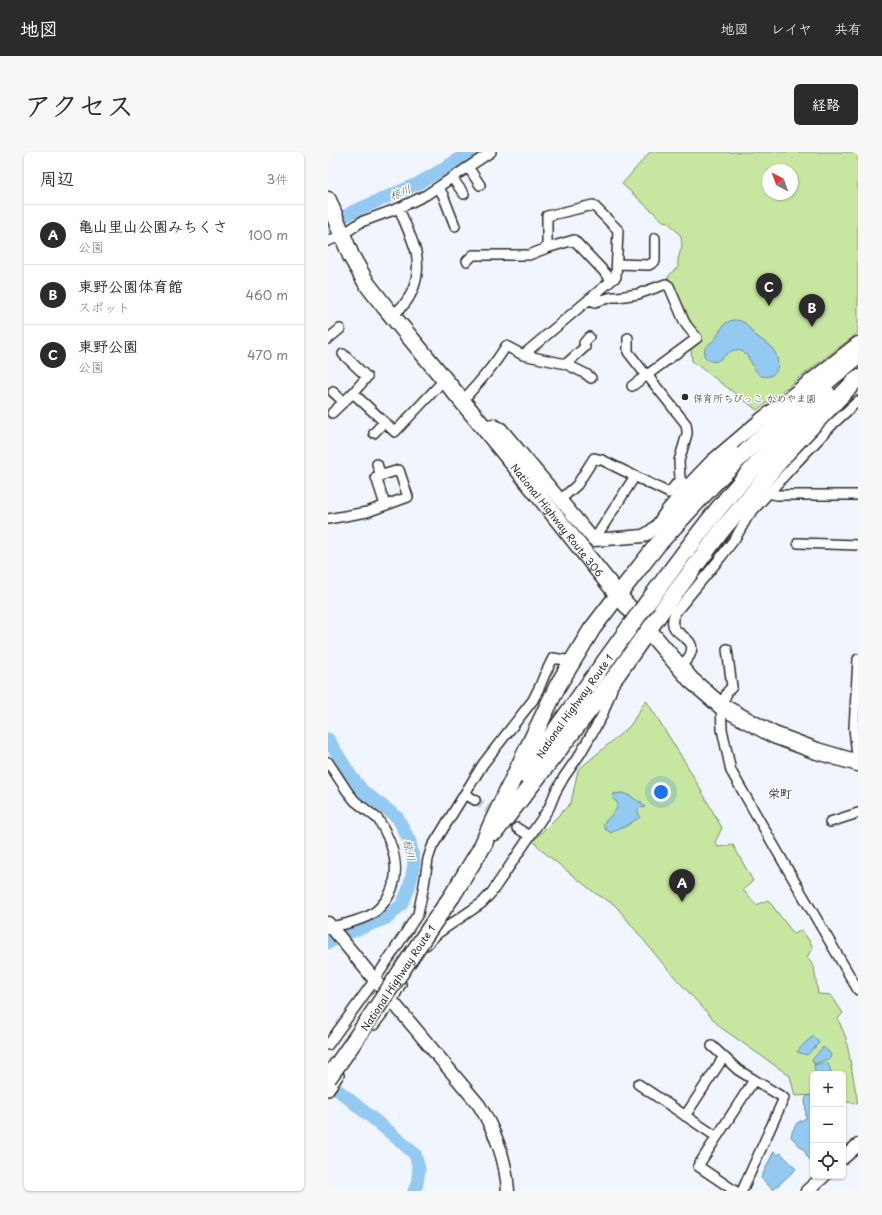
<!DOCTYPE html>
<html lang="ja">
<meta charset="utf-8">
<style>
body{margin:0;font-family:"Playpen Sans","Klee One",sans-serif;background:#f7f7f7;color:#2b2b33}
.controls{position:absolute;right:12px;bottom:12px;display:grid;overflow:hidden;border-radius:6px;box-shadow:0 1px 3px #0004}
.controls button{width:36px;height:36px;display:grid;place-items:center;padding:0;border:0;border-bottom:1px solid #e1e1e2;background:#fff;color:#2b2b33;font:20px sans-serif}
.compass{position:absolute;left:434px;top:12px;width:36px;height:36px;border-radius:50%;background:#fff;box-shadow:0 1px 3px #0004;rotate:319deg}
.you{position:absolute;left:333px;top:640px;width:14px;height:14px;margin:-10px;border:3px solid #fff;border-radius:50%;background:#1a73e8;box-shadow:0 0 0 6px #1a73e833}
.badge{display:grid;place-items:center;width:26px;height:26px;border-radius:50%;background:#2b2b2b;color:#fff;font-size:13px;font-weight:700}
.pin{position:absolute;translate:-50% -33px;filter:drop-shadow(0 1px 2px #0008)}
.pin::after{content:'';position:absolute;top:21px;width:14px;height:12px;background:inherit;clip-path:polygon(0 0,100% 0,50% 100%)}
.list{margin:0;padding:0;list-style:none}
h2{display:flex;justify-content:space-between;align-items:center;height:52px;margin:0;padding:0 16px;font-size:17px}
h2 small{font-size:13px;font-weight:400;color:#7c7c81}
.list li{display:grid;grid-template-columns:26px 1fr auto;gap:12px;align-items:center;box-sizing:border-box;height:60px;padding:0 16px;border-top:1px solid #e1e1e2}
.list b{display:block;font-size:15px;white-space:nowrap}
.list p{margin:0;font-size:13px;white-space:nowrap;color:#7c7c81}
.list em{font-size:13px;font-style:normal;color:#7c7c81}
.icon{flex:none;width:22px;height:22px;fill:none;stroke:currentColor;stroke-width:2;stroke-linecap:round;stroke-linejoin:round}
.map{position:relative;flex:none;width:530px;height:1039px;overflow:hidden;border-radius:6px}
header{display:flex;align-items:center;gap:24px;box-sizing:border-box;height:56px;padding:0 20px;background:#2b2b2b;color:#fff}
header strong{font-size:19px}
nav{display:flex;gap:22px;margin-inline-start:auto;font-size:14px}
.intro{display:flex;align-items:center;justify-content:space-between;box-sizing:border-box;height:96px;padding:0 24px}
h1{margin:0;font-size:28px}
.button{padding:10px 18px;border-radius:6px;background:#2b2b2b;color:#fff;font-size:14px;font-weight:700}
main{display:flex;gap:24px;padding:0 24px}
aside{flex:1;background:#fff;border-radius:6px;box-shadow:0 1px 3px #0004}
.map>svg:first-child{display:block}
.park{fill:#c7e7a0;stroke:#798966;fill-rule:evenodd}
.water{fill:#94caf2;stroke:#6a8aa2}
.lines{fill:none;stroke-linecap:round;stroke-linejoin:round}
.river{stroke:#94caf2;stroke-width:13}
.street-tunnel{stroke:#c9cdd4;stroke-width:9;stroke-dasharray:9 4.5;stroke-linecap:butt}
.street-casing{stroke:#2b2b2b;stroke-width:12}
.secondary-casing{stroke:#2b2b2b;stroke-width:15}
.highway-casing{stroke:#2b2b2b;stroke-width:19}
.street{stroke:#fff;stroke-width:9}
.secondary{stroke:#fff;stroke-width:12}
.highway{stroke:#fff;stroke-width:16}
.highway-bridge-casing{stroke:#2b2b2b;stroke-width:19;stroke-linecap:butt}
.highway-bridge{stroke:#fff;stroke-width:16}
.poi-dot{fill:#2b2b2b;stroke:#fff;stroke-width:1.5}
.labels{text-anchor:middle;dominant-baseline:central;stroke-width:3;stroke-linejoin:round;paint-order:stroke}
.poi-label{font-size:10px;fill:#2b2b2b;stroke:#fff;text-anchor:start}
.street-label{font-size:10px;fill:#2b2b2b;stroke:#fff}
.water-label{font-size:11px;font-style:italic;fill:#4a5b67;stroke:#fff}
.quarter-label{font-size:12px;font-weight:bold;fill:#2b2b2b;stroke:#fff}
</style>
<header>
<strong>地図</strong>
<nav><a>地図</a><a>レイヤ</a><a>共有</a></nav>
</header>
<div class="intro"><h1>アクセス</h1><a class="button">経路</a></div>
<main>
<aside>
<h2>周辺<small>3件</small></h2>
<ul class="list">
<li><span class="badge">A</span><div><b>亀山里山公園みちくさ</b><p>公園</p></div><em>100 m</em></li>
<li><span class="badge">B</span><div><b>東野公園体育館</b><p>スポット</p></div><em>460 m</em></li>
<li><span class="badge">C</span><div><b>東野公園</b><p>公園</p></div><em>470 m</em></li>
</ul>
</aside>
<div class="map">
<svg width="530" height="1039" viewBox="0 0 530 1039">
<rect width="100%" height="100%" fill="#f0f5fe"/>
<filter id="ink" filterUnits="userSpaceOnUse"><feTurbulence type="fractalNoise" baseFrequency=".025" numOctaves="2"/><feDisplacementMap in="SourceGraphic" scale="8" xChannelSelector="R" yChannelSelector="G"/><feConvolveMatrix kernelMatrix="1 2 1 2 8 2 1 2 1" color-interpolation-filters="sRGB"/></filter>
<g filter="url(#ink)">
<path class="park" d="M322,0H530V181L429,258L364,209L363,196L365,184L340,128C340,122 346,119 350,115V107L354,94L353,84L340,70L335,69L294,32ZM440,18H464V42H440Z
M318,548L360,615L394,676L387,690L390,695L405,693L425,729L415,738L428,753L440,748L466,782L474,778L485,795L479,805L486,815L490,842L503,843L515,861L510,867L518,886L530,952L515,949V922H485V943L467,944L462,924L392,875L336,813L287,753L267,741L219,703L205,689L243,651L250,618L302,574Z"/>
<path class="water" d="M405,168C410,168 413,169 417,171C421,174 423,179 427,183C432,187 439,191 444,196C450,203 453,218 444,223C423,233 426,197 408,198C395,199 390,219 376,204L377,196C380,192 385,190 387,187C394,178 393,171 405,168Z
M294,641L303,644L311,650L313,649V651L317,655L315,656L312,655C308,658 311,661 312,665L295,676L293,675L283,681L277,677L275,672C281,663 288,663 290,651L285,647V642Z
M485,884L491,891L479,903L469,900L475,893Z
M495,895L503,902L502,906L486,912L484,908Z
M499,910L503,919L501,922H486L487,918L486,913Z
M485,943V1005L484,1007L482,1008L479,1004L476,998L463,985L464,980L469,971L478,966L477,947L479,944Z
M446,999L450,1003L453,1001L468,1017L445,1038L433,1026Z"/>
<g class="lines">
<path class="river" d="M0,74L24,60L89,32L120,14L141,0
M0,587L23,624L35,639L70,666L82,690L86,710L84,723L80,739L74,752L59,766L18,782L0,791
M0,930L59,978L87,1002L91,1017L89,1032L86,1039"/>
<path class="street-tunnel" d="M147,648L189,676"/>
<g class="street-casing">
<path id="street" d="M140,15L152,33
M124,26L136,42
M110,35L115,43L127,74
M0,89L14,83L33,70L71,56L98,43L163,0
M219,96V64L265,53L290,78L288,125L284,128
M289,112L321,113L327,109V86
M261,147L267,150L284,145H290L310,142L338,132L341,134L356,169L359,174L369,186L319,223
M63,163C85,151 93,123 88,100C84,85 76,70 71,56
M300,186V200L318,223
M0,187L12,177
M15,202L39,225L25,241
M195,203L238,212L257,195L256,191L261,185
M238,212L258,222L263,226
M304,234L319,223L358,272L359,279V282L351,309L352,327
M5,240L16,250
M134,249C150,232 166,214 178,194L195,203L284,128L246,88L219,96L201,103H145L139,109
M4,261L25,241L67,280L116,228
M46,281L56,270
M49,312L53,324
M440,341L449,343H530
M232,348L249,333L266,306L274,308L341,341L352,327L359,335
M0,367L39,360L80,345L71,318L48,325L57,353
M340,371L357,350L405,297
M266,388L307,324
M470,391L530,393
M399,497L404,535L400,539L393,554L394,577L403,619L460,718L530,838
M352,515C355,511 360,507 362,503C372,482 335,485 347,461L393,405L408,385L420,364L467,312L506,271L530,249
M0,610L19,639L27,649L50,667C65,691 76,722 58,748C53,755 46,762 38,765C31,768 24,770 17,772C12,773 5,773 0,777
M530,613L526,576L530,507
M137,642L147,648
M502,670L530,661
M189,676L202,684
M98,793L110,781L154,751L164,740L221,656L227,641L236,625L252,602L274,564L284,537
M46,873L64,849L73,832
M0,893L46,829L90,762L96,733L100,707L104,695L155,612L205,548L212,534L216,524L225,506L244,509
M384,894L410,918L456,946L414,1039
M310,932L389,985
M0,939L11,923
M357,964L395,906
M407,1039L370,1014L426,928"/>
</g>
<g class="secondary-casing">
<path id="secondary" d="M155,275L165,273L173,277L266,388L315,384L322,380L329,374L339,359L359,335L384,309L432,268L530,191
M0,771L64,849L151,953C168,980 178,1008 180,1039
M515,1006L530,993
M479,1039L496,1024"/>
</g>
<g class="highway-casing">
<g id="highway">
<path id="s1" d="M0,48L23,104L39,132L57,155L189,316L290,443L363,528L393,554L446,583L489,599L530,611"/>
<path d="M319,451C343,419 366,387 391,356C424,315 461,277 499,241"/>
<path id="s2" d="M198,624L219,590L301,476"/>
<path d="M167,680L290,521L335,457L394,378L460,299L530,226"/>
<path d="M152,699L164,671L230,533L264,477L290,443L330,392L390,327L428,290L459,262L530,204"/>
<path d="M124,744L157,690"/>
</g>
</g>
<use href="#street" class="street"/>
<use href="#secondary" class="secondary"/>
<use href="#highway" class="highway"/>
<g class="highway-bridge-casing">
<g id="highway-bridge">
<path d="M301,476L319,451"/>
<path id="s3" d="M0,926C43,867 82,804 124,744"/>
</g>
</g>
<use href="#highway-bridge" class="highway-bridge"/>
</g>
</g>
<circle class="poi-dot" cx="357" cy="245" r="4"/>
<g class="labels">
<g class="poi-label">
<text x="365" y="245">保育所ちびっこ かめやま園</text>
</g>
<g class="street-label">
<text stroke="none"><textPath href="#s1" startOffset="396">National Highway Route 306</textPath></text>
<text stroke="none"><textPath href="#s2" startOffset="85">National Highway Route 1</textPath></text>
<text stroke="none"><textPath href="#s3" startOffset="122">National Highway Route 1</textPath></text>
</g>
<g class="water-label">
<text transform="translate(72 40) rotate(-23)">椋川</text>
<text transform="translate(82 698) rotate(78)">椋川</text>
</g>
<g class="quarter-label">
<text x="452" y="641">栄町</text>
</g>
</g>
</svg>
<div class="controls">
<button>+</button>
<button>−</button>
<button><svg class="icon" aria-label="locate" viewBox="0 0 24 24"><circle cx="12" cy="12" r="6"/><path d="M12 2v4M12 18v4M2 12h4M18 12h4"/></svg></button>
</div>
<svg class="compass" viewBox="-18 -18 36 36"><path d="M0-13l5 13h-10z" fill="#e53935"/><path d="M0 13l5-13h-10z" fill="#7c7c81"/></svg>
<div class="you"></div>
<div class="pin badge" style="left:354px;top:750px">A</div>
<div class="pin badge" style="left:484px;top:175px">B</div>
<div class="pin badge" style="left:441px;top:154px">C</div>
</div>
</main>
